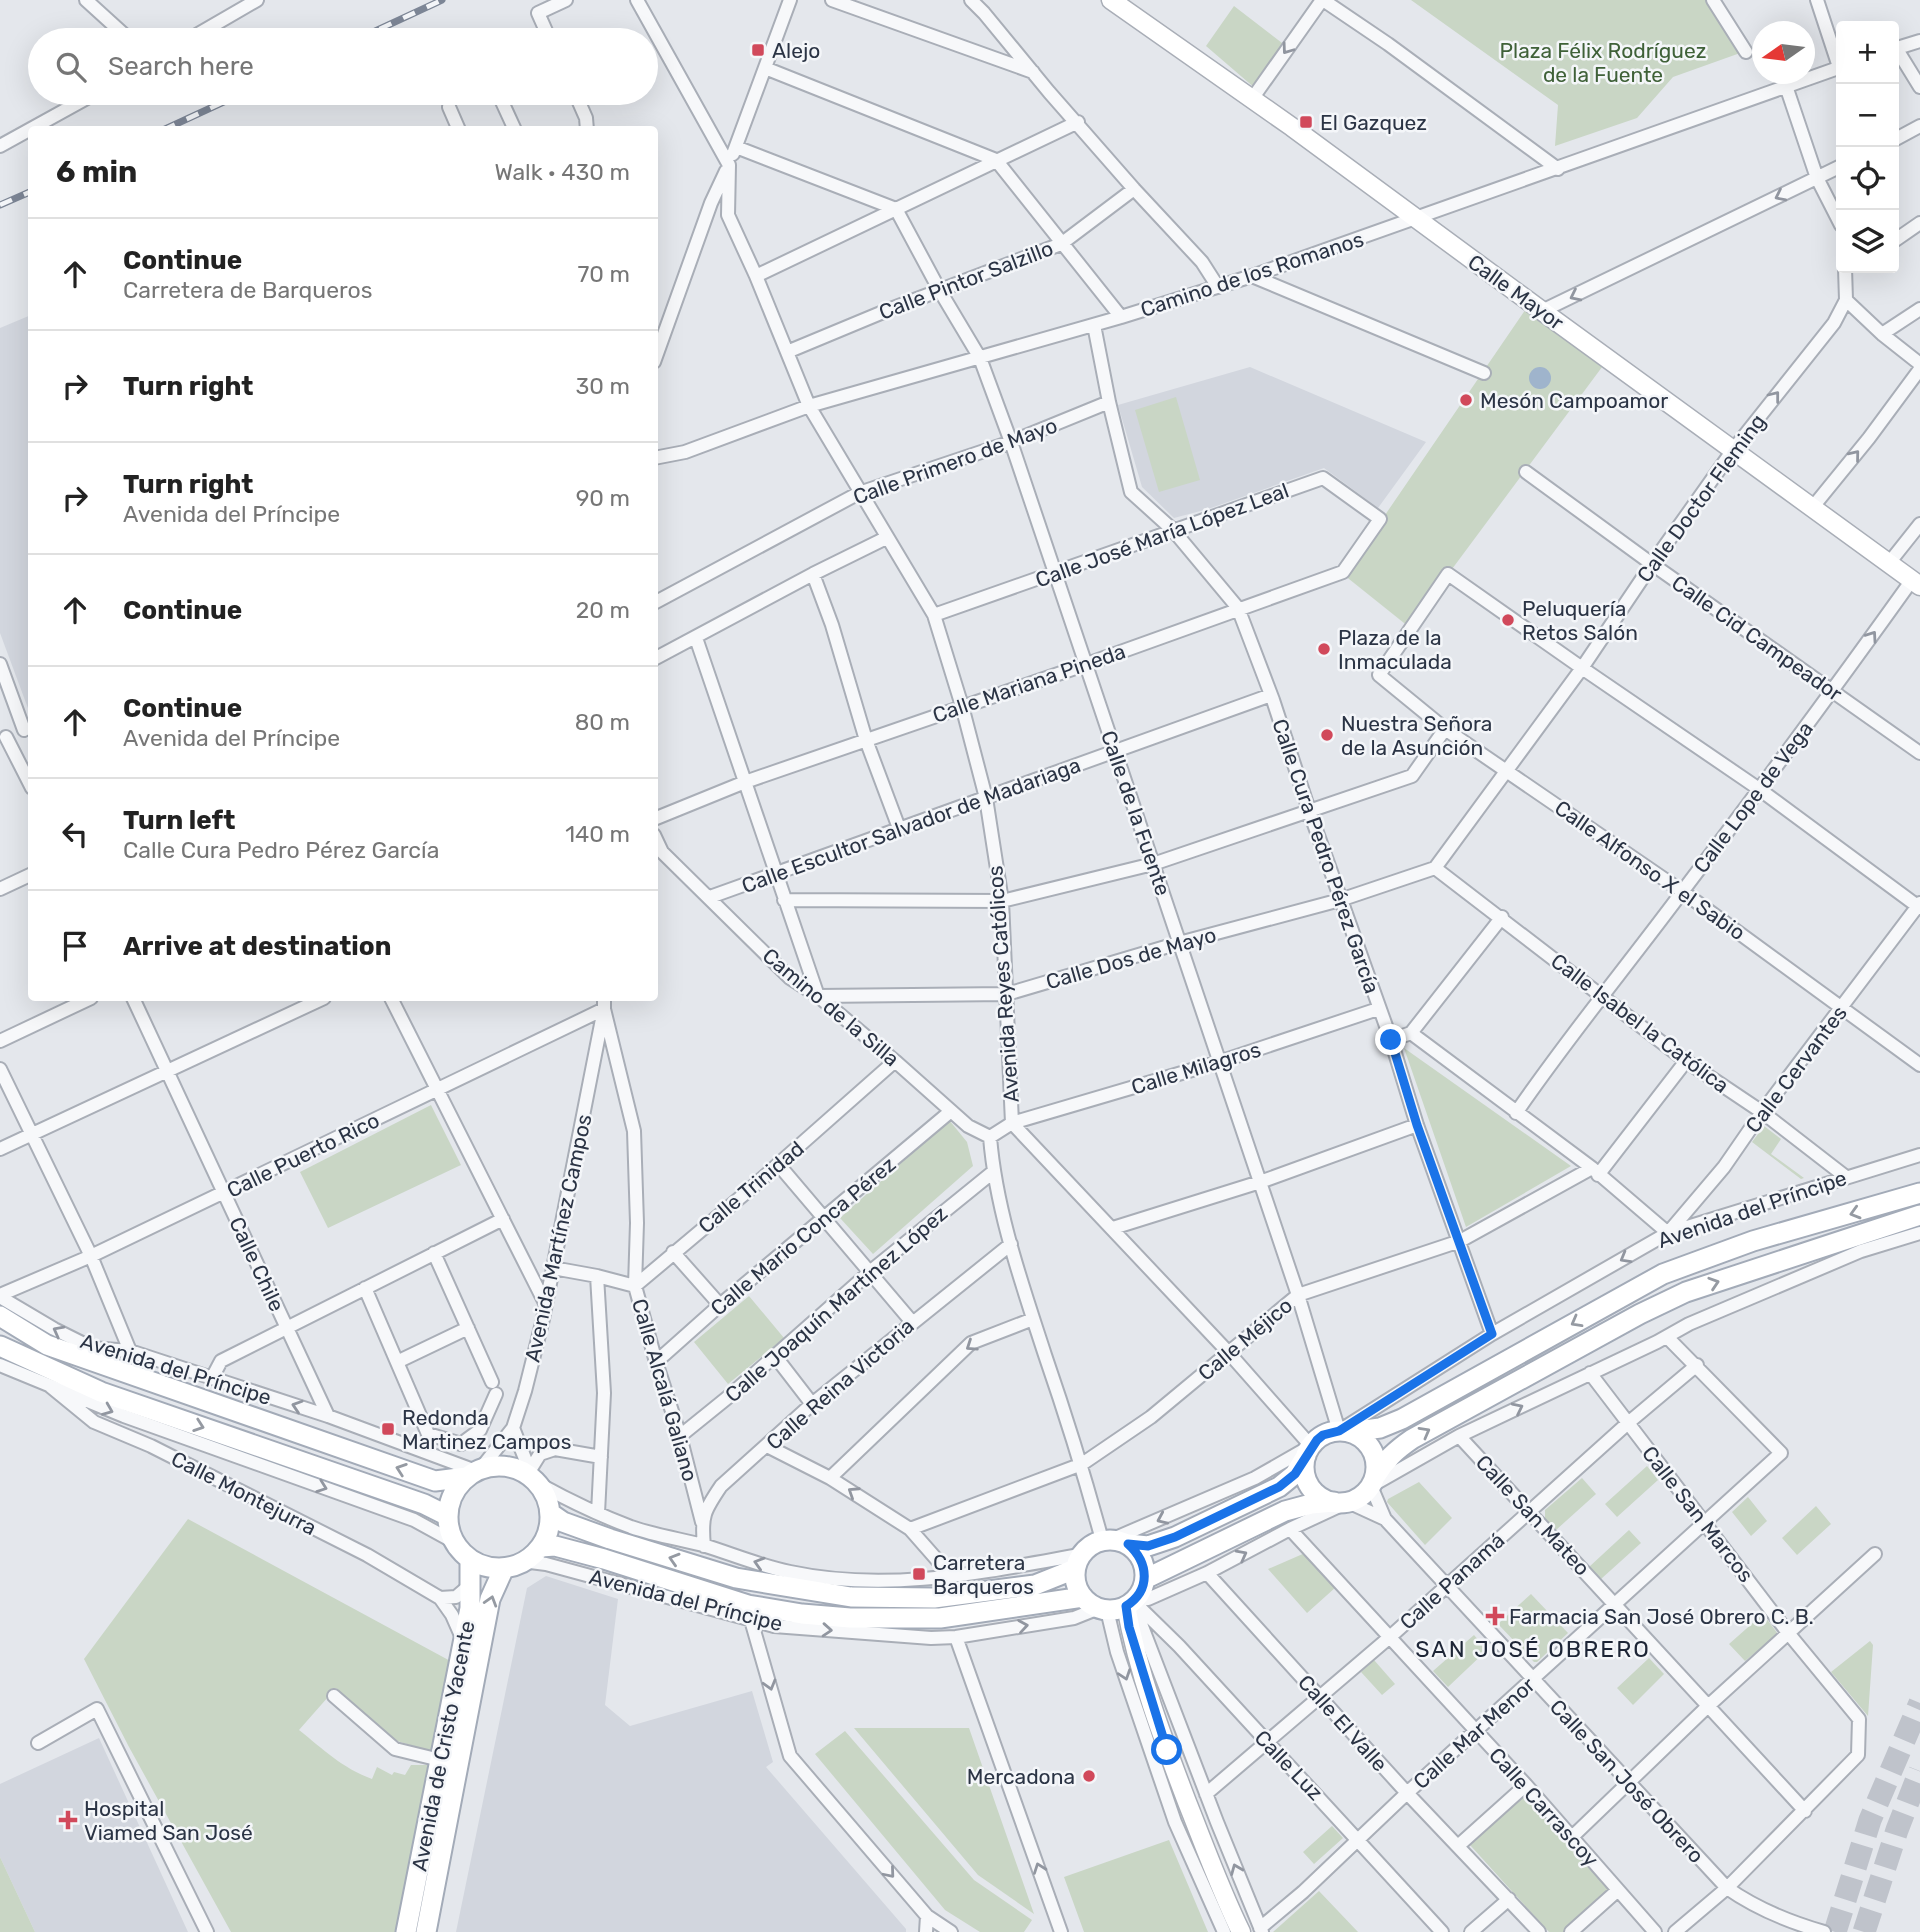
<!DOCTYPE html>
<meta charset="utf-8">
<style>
body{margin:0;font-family:Rubik,sans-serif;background:#f6f6f6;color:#222}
.controls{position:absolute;right:21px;top:21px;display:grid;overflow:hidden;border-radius:7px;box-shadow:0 7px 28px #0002}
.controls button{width:63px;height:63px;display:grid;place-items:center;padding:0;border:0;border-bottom:2px solid #e0e0e0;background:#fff;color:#222;font:35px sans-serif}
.compass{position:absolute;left:1752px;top:21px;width:63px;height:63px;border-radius:50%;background:#fff;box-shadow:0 7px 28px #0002;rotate:256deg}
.stop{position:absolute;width:21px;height:21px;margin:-16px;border:5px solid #1a73e8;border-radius:50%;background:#fff}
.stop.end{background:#1a73e8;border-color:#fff;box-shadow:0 2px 7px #0008}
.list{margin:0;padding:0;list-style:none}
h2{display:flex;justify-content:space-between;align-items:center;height:91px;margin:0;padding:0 28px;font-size:30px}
h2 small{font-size:23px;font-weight:400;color:#767676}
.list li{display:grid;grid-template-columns:46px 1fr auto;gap:21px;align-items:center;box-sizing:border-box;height:112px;padding:0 28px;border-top:2px solid #e0e0e0}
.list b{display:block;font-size:26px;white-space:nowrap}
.list p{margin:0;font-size:23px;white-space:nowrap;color:#767676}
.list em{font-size:23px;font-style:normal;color:#767676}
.icon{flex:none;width:38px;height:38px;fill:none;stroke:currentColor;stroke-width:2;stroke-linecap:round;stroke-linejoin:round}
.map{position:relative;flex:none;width:1920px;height:1932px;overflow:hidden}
.search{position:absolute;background:#fff;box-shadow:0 7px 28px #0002;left:28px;top:28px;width:630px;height:77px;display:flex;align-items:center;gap:18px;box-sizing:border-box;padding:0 24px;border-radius:38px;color:#767676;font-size:26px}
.panel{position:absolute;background:#fff;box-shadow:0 7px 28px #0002;left:28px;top:126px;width:630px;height:875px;border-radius:7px}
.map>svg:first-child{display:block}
.built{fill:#d2d6de}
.green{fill:#c9d6c5}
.water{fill:#9fb4cc}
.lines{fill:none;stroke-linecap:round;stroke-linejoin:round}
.highway-tunnel{stroke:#bfc3cb;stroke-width:23;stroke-dasharray:23 11;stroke-linecap:butt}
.street-casing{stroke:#a9aeb7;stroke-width:16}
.secondary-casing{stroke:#a9aeb7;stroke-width:21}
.primary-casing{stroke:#a3abb8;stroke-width:23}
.street{stroke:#f7f8fa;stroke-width:12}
.secondary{stroke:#fff;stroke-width:18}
.primary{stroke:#fff;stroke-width:19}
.rail-casing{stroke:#7d8696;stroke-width:7}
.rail{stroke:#f4f6f9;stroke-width:4.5;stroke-dasharray:13;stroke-linecap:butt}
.oneway{stroke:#9196a0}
.oneway2{stroke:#959aa2}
.route{stroke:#1a73e8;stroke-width:9}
.poi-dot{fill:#d1495b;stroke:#f4f6f9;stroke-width:2.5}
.labels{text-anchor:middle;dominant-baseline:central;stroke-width:5;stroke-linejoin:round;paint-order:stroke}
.poi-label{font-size:21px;fill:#2b3445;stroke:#f4f6f9;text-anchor:start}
.park-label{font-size:21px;fill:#3f6138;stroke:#f4f6f9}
.street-label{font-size:21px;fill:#2b3445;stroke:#f4f6f9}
.neighbourhood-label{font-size:23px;letter-spacing:2px;fill:#1d2536;stroke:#f4f6f9}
</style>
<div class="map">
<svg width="1920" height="1932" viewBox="0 0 1920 1932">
<rect width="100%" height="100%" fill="#e4e7ec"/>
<path class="built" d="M31,315L32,710L29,711L0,633V328Z
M1250,367L1426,442L1378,508L1324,468L1208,509L1174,518L1142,487L1118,405Z
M546,1576L618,1599L605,1705L630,1726L752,1691L773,1762L766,1767L906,1929V1932H456L527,1588Z
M99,1738L188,1932H35L0,1857V1784Z"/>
<path class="green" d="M1411,0H1711L1743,52L1673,77L1637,118L1555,146L1558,105Z
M1234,6L1286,46L1256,89L1206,46Z
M1530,303L1608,359L1409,627L1344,575Z
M1176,397L1200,480L1159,492L1135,410Z
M1404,1048L1571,1166L1466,1227Z
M431,1105L461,1165L328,1228L300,1172Z
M949,1120L967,1142L973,1166L873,1254L840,1218Z
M1764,1126L1781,1139L1771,1154L1804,1178L1801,1179L1752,1142Z
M749,1296L784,1338L728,1384L694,1342Z
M1647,1466L1658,1480L1617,1517L1605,1504Z
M1582,1478L1596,1494L1556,1530L1545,1518V1510Z
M1419,1482L1452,1518L1425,1545L1387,1502L1388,1499Z
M1748,1497L1767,1521L1751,1536L1732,1512Z
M1816,1506L1831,1524L1797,1555L1782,1538Z
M188,1519L454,1663L437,1753L387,1738L336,1688L299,1730C323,1749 342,1768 372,1779L377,1767L392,1775L394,1772L405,1775L411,1765H434L397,1932H231L129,1747L84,1659Z
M1629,1530L1641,1543L1601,1579L1589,1567Z
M1305,1553L1336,1587L1307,1613L1268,1569Z
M1531,1594L1568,1633L1537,1662H1534L1498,1624Z
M1763,1614L1778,1634L1745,1661L1729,1644Z
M1474,1635L1487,1650L1448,1687L1433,1671Z
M1870,1641L1873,1645L1868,1716L1831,1672Z
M1649,1658L1664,1674L1633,1705L1617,1688Z
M1374,1660L1395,1684L1382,1695L1361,1672Z
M854,1728H969L1034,1914L978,1875Z
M845,1731L974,1880L1032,1920L1024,1932H980L945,1910L815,1754Z
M1526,1795L1610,1888L1563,1932H1549L1470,1845Z
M1332,1826L1343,1838L1314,1864L1303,1852Z
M1169,1840L1208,1932H1084L1064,1877Z
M0,1857L35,1932H0Z
M1319,1891L1358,1932H1273Z"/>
<path class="water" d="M1529 378a11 11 0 1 1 22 0a11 11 0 1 1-22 0Z"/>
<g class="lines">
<path class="highway-tunnel" d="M1835,1932L1870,1820L1920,1703
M1864,1932L1897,1830L1920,1771"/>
<g class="street-casing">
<path id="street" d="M86,0L130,40
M637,0L729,165L728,215L756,276L809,406L934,615L962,706L986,798L1002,901L1012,1123L990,1137C996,1211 1022,1284 1045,1355C1066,1416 1085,1477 1102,1540
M832,0L1033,72
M971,0L984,13L1049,92L1134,189L1202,262L1218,287
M1323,0L1388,44L1558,169
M1713,0L1746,52
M1817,0L1839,67
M188,40L257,0
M550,40L538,13L566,0
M1896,48L1920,87
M1894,49L1920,41
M765,68L996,160L1121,317
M1786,86L1817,178L1841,225
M498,93L515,130
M575,93L586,118L587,130
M1252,99L1322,0
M449,107L459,130
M1894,140L1920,126
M0,146L96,93
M736,147L896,209L940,291L980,358L1011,442L1298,1295L1339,1431L1492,1334L1668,1233L1920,1155
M733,154L790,0
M1894,241L1920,223
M1845,268L1846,300
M756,276L1078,122
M1252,276L1484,373
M1846,300L1882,334L1920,364
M1542,311L1841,166
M1094,325L1109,402L1131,492L1173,530L1238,608L1273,700L1309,810L1391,1040L1417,1125L1492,1334
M1882,334L1920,309
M787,352L888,310L1061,244L1134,189
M654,362L711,203L726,171
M654,458L685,452L809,406L1121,317L1252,276L1841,67
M1526,472L1652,564L1920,753
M1812,508L1869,438L1920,369
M1889,563L1920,524
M813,574L832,625L866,740L899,828
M654,603L859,493L1011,442L1109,402
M696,638L818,996L1007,994L1179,943L1340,900L1435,868
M654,659L813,574L886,538
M0,664L24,730
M6,737L32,788
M654,819L745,782L1087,664L1343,572L1380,519L1323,478L934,615
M654,835L662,852L790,978L818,996L895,1061L968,1126L990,1137
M1435,868L1582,668L1652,564L1733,450L1834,323L1846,300
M1435,868L1686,1061L1762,1112L1846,1177
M0,889L32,874
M710,897L1271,695
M784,900L1002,901L1153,864L1412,776L1445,729
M1920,908L1759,789L1582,668L1448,574L1379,675L1445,729L1683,892L1920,1065
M133,998L328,1416
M391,998L545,1303
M1411,1033L1502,917
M1391,1040L1411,1033L1592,1168L1668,1233L1724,1167L1762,1112L1920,903
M0,1041L91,998
M0,1069L91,1256L130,1351
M1516,1113C1568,1037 1627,966 1682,892C1760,789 1837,685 1912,580
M0,1149L324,998
M778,1164L912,1322
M1598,1175L1686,1061
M1113,1228L1260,1182L1417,1125
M673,1252L720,1305
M434,1253L492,1382
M553,1268L597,1276L604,1393L598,1513
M597,1276L635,1286L748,1191L895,1061
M365,1288L428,1434L461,1444L480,1430L496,1394
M0,1295L91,1256L604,1009L634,1131L637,1223L635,1286L656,1362L680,1436L702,1522
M0,1297L54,1329L92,1348L130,1351L328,1416L476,1471
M775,1356L812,1404
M397,1362L468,1328
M656,1362L720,1305L951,1111
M0,1365L124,1416L414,1520L454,1542
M1590,1373L1789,1634L1859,1719L1858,1755L1727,1888L1675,1932
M212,1378L221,1361L503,1219
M50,1386L94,1422L151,1446L367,1555L440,1598L452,1615L463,1640
M513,1428L531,1474
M680,1436L727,1398L871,1271L993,1172
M1459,1436L1805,1811
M767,1446L830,1478L910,1529L953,1578
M482,1467L513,1428L525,1391L543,1319L604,1009V998
M530,1470L540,1454L555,1449L601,1457
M830,1478L971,1343L1033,1319
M539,1484C568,1500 599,1515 631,1527C654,1535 679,1539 703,1545C732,1554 760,1566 790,1572C888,1593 984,1572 1080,1555
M910,1529L1082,1464L1151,1417L1298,1295L1460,1241L1592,1168
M1290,1529L1526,1785L1655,1932
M1113,1539L1255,1478L1311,1446L1229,1353L1012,1123L1219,1062L1378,1009
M704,1546C701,1516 704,1511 721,1486L812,1404L1011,1244
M522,1561L546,1564L774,1626L931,1638L956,1637L1074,1618L1099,1608
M1207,1573L1407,1793L1539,1932
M440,1598L456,1597L470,1585
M1135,1600L1148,1599L1207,1573L1290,1529L1348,1502L1385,1519
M1133,1601L1179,1646L1442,1932
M1133,1603L1217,1822L1262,1932
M1107,1610L1117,1652L1175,1822L1224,1932
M751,1620L790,1756L927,1916L951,1932
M956,1637L1061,1932
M334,1696L395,1749L440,1760
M38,1743L97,1709L207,1932
M1206,1794L1391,1636L1628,1423L1697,1365
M1572,1837L1707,1707L1875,1554
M1458,1846L1526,1785
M1260,1928L1303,1892L1407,1793L1781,1453L1667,1337
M926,1932L927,1916
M1471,1932L1509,1899
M1571,1932L1618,1890
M1824,1932C1789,1922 1757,1909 1727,1888L1385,1519L1371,1486L1459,1436L1657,1342L1689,1324L1861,1251L1920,1233"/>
</g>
<g class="secondary-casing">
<path id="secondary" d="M1111,0L1292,127L1542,311L1920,586
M1126,1606C1138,1673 1163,1739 1187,1802C1205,1847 1220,1889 1241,1932"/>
</g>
<g class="primary-casing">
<path id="primary" d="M0,1316L47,1345L435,1481L467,1477
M0,1346L101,1392L424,1504L448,1516
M1304 1467a36 36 0 1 1 72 0a36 36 0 1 1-72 0Z
M1350,1432L1380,1428L1402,1419L1663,1274L1753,1241L1920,1193
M448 1517a51 51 0 1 1 102 0a51 51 0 1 1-102 0Z
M1375,1477C1385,1460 1396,1450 1412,1439L1640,1314L1686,1292L1920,1215
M550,1513L563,1522L610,1539L736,1578L851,1597L934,1598L1035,1585L1075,1569
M1075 1575a35 35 0 1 1 70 0a35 35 0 1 1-70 0Z
M1128,1544L1148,1546L1175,1537L1279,1487L1295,1474L1306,1456
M541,1547L555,1546L604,1559L748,1605L802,1614L850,1618H940L1083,1597
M1145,1579L1285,1511L1311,1504L1334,1502
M406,1932L470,1608V1559
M426,1932L490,1599L504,1568"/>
</g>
<use href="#street" class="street"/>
<use href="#secondary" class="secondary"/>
<use href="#primary" class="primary"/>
<g class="rail-casing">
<path id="rail" d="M356,40L442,0
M163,130L243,93
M0,205L32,191"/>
</g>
<use href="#rail" class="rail"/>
</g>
<defs><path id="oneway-chevron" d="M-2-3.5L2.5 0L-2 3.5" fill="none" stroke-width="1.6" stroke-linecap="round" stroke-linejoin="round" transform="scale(1.75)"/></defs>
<g class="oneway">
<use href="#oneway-chevron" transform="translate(1287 49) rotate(126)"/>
<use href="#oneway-chevron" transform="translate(1780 196) rotate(154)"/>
<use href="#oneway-chevron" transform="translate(1575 296) rotate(154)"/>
<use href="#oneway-chevron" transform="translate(1775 396) rotate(-52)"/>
<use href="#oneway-chevron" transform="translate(1855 455) rotate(-51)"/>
<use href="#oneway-chevron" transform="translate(1872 636) rotate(-55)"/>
<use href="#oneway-chevron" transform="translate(1625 1258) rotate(150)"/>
<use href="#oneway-chevron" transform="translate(58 1331) rotate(-152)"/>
<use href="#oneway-chevron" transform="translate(971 1346) rotate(146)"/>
<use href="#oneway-chevron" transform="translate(297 1406) rotate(-162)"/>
<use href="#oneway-chevron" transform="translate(1518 1408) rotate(-26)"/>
<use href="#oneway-chevron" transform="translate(108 1410) rotate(22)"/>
<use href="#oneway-chevron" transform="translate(322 1487) rotate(20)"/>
<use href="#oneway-chevron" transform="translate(853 1492) rotate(-147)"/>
<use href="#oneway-chevron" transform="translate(1162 1519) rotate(156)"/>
<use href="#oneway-chevron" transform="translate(1242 1555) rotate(-28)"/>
<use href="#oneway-chevron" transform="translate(759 1563) rotate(-163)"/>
<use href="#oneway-chevron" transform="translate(1023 1626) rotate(-9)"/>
<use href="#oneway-chevron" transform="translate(827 1630) rotate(4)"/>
<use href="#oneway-chevron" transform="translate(1125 1675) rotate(71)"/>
<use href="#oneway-chevron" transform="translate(770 1685) rotate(74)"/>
<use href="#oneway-chevron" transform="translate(1039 1868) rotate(-110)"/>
<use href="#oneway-chevron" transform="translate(1236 1869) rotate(-112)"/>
<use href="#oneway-chevron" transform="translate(890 1873) rotate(50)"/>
</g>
<g class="oneway2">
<use href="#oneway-chevron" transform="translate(1855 1213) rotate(164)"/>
<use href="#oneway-chevron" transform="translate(1714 1283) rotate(-18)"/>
<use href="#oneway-chevron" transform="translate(1576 1322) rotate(151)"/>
<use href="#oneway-chevron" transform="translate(199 1426) rotate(19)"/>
<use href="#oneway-chevron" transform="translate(1425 1432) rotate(-29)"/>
<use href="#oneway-chevron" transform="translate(401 1469) rotate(-161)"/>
<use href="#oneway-chevron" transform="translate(674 1559) rotate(-163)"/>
<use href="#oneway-chevron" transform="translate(491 1601) rotate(-73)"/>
</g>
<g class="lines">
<path class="route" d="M1167,1750L1129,1627L1126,1606C1151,1590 1149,1563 1128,1544L1148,1546L1175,1537L1279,1487L1295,1474L1317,1440L1323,1435L1339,1431L1492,1334L1417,1125L1391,1040"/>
</g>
<g class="poi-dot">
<rect x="751" y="43" width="14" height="14" rx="3.5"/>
<rect x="1299" y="115" width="14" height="14" rx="3.5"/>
<circle cx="1466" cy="400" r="7"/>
<circle cx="1508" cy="620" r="7"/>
<circle cx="1324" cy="649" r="7"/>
<circle cx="1327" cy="735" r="7"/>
<rect x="381" y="1422" width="14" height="14" rx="3.5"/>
<rect x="912" y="1567" width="14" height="14" rx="3.5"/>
<path d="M1491.5 1605.5h7v7h7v7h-7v7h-7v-7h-7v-7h7z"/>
<circle cx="1089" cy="1776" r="7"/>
<path d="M64.5 1809.5h7v7h7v7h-7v7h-7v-7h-7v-7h7z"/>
</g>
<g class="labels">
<g class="poi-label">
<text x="772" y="50">Alejo</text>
<text x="1320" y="122">El Gazquez</text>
<text x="1480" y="400">Mesón Campoamor</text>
<text x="1522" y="608">Peluquería<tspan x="1522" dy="24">Retos Salón</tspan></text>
<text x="1338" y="637">Plaza de la<tspan x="1338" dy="24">Inmaculada</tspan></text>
<text x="1341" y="723">Nuestra Señora<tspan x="1341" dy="24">de la Asunción</tspan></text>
<text x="402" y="1417">Redonda<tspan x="402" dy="24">Martinez Campos</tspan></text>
<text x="933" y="1562">Carretera<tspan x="933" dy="24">Barqueros</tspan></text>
<text x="1509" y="1616">Farmacia San José Obrero C. B.</text>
<text x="1075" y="1776" text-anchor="end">Mercadona</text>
<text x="84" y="1808">Hospital<tspan x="84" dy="24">Viamed San José</tspan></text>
</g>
<g class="park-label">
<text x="1603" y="50">Plaza Félix Rodríguez<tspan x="1603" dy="24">de la Fuente</tspan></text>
</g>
<g class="street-label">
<text transform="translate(1252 274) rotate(-18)">Camino de los Romanos</text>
<text transform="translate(966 280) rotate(-21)">Calle Pintor Salzillo</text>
<text transform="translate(1516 292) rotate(36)">Calle Mayor</text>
<text transform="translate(955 461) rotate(-20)">Calle Primero de Mayo</text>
<text transform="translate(1701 498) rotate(-54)">Calle Doctor Fleming</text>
<text transform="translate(1162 535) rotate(-20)">Calle José María López Leal</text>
<text transform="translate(1757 638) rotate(35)">Calle Cid Campeador</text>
<text transform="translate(1029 683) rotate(-19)">Calle Mariana Pineda</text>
<text transform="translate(1753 797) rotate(-53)">Calle Lope de Vega</text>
<text transform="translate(1136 813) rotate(71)">Calle de la Fuente</text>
<text transform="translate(911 825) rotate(-20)">Calle Escultor Salvador de Madariaga</text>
<text transform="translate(1326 856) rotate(71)">Calle Cura Pedro Pérez García</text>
<text transform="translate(1650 870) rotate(35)">Calle Alfonso X el Sabio</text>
<text transform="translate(1131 958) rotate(-16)">Calle Dos de Mayo</text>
<text transform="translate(1003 984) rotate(-94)">Avenida Reyes Católicos</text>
<text transform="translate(831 1007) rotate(40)">Camino de la Silla</text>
<text transform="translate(1640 1023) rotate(37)">Calle Isabel la Católica</text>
<text transform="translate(1196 1068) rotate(-17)">Calle Milagros</text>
<text transform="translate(1796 1069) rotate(-53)">Calle Cervantes</text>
<text transform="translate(303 1155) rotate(-26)">Calle Puerto Rico</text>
<text transform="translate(751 1187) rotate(-40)">Calle Trinidad</text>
<text transform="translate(1752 1209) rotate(-19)">Avenida del Príncipe</text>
<text transform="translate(803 1236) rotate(-40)">Calle Mario Conca Pérez</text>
<text transform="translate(558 1238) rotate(-78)">Avenida Martínez Campos</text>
<text transform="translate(257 1264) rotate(65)">Calle Chile</text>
<text transform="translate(836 1304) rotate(-41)">Calle Joaquín Martínez López</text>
<text transform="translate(1245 1339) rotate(-40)">Calle Méjico</text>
<text transform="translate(176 1369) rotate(17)">Avenida del Príncipe</text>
<text transform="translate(840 1384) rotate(-41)">Calle Reina Victoria</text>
<text transform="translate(665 1390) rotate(74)">Calle Alcalá Galiano</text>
<text transform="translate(244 1493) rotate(27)">Calle Montejurra</text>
<text transform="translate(1698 1514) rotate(52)">Calle San Marcos</text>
<text transform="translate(1533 1515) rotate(47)">Calle San Mateo</text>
<text transform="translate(1452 1581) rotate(-42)">Calle Panamá</text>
<text transform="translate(686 1600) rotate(14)">Avenida del Príncipe</text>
<text transform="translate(1343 1723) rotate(48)">Calle El Valle</text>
<text transform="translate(1474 1733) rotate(-42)">Calle Mar Menor</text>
<text transform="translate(443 1746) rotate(-79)">Avenida de Cristo Yacente</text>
<text transform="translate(1289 1765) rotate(46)">Calle Luz</text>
<text transform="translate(1627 1781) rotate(47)">Calle San José Obrero</text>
<text transform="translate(1544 1807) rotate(48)">Calle Carrascoy</text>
</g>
<g class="neighbourhood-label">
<text x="1533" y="1649">SAN JOSÉ OBRERO</text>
</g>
</g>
</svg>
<div class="controls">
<button>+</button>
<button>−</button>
<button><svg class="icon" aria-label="locate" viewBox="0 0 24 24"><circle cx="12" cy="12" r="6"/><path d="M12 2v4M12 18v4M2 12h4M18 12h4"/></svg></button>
<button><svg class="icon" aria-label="layers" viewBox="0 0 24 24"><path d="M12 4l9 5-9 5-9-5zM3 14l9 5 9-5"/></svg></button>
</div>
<svg class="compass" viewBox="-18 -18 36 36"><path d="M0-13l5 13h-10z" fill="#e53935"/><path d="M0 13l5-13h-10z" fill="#767676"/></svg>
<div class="stop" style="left:1167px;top:1750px"></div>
<div class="stop end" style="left:1391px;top:1040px"></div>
<div class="search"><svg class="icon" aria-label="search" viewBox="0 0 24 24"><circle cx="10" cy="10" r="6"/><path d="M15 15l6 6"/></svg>Search here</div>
<section class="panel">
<h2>6 min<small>Walk · 430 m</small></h2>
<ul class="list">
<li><svg class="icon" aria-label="ahead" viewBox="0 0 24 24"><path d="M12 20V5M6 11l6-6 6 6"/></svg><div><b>Continue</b><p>Carretera de Barqueros</p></div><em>70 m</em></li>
<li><svg class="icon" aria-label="right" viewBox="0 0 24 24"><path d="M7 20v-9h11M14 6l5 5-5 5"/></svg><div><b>Turn right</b></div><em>30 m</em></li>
<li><svg class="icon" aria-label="right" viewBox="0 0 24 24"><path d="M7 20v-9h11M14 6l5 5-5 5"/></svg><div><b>Turn right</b><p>Avenida del Príncipe</p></div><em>90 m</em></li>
<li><svg class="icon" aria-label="ahead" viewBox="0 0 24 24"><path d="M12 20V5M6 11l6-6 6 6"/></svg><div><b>Continue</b></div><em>20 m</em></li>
<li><svg class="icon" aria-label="ahead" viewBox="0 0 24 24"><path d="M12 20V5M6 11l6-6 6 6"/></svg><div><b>Continue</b><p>Avenida del Príncipe</p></div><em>80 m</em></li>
<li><svg class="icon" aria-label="left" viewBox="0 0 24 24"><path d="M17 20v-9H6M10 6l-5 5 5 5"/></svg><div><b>Turn left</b><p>Calle Cura Pedro Pérez García</p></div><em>140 m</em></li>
<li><svg class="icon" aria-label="arrive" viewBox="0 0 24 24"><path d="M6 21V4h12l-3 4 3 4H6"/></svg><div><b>Arrive at destination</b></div></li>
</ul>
</section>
</div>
